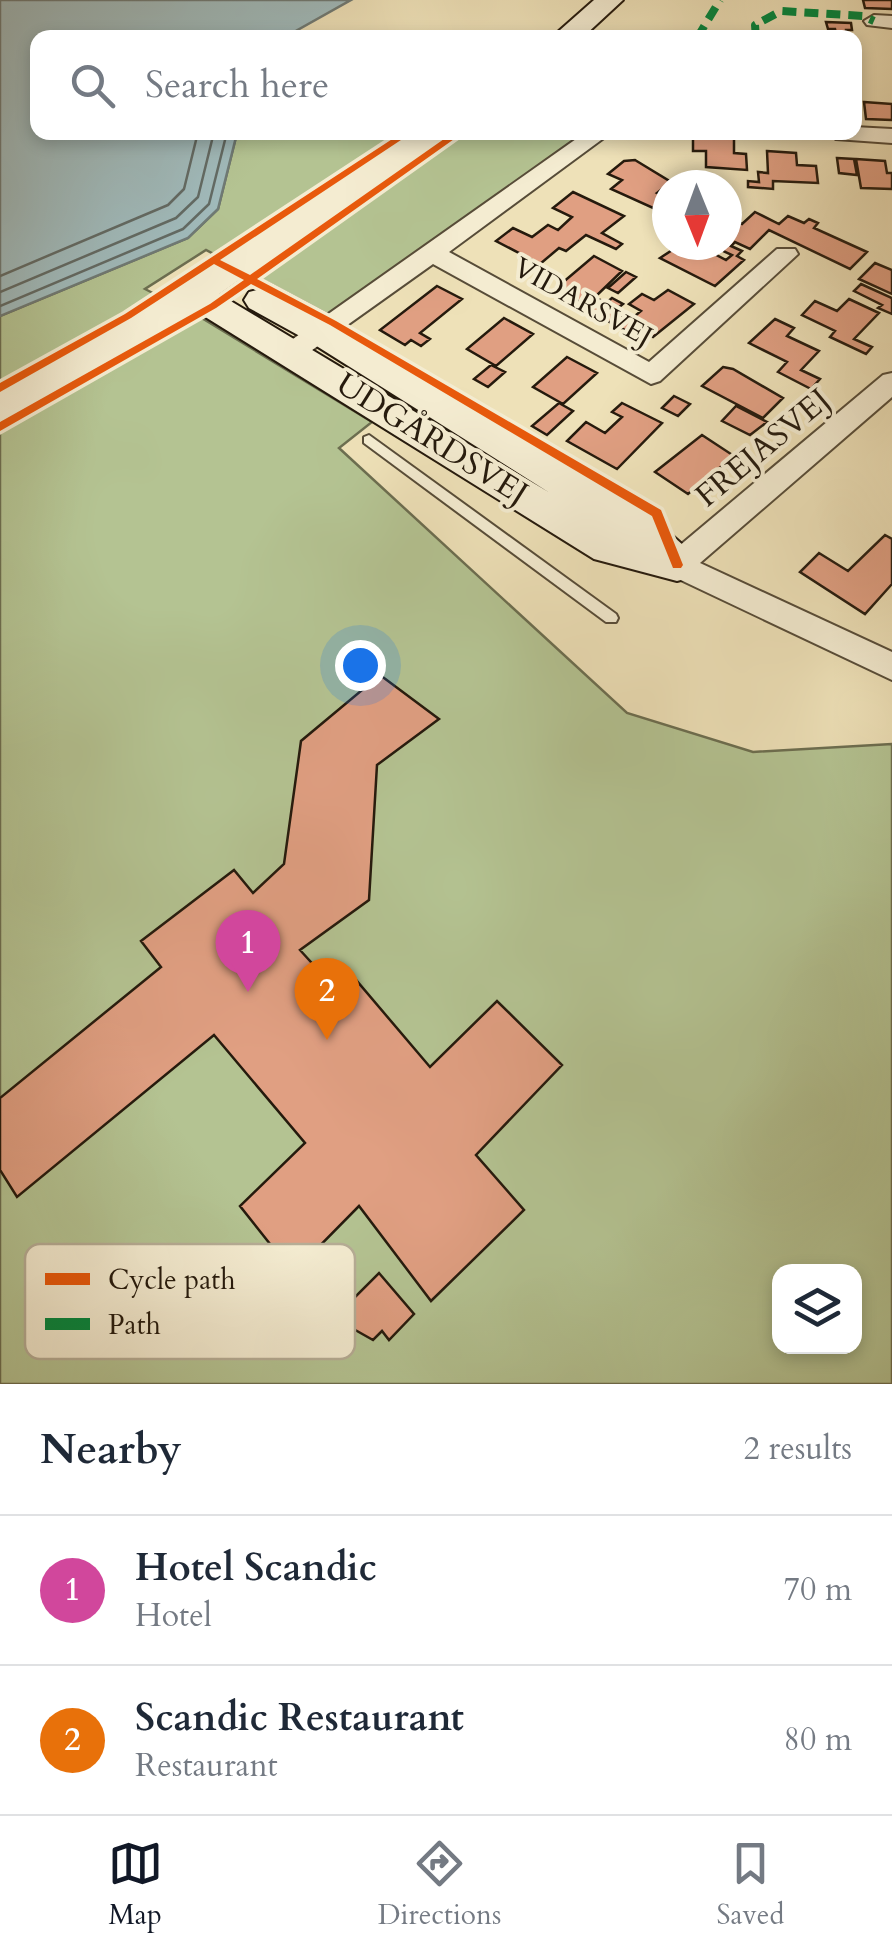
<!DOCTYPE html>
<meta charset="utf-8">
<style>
body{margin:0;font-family:Cardo,serif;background:#f2f2f3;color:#1f2937}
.controls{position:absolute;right:30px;bottom:30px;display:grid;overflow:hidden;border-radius:20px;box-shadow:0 5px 15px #0003}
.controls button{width:90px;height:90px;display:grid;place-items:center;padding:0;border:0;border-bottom:2px solid #e0e1e3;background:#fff;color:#1f2937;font:50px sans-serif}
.compass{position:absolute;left:652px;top:170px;width:90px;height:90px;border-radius:50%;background:#fff;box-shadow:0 5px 15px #0003;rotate:179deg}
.you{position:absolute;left:360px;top:665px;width:35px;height:35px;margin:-25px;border:8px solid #fff;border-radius:50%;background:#1a73e8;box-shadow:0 0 0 15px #1a73e833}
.badge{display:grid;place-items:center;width:65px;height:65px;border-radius:50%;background:#111827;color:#fff;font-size:32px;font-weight:700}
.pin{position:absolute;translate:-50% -82px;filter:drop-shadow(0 2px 5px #0008)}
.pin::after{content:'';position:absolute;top:52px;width:35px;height:30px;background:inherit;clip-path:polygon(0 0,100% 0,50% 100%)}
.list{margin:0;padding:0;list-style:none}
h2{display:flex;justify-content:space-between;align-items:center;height:130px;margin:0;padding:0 40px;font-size:42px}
h2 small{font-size:32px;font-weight:400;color:#747a83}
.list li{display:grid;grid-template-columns:65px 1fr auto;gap:30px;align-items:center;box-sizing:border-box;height:150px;padding:0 40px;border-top:2px solid #e0e1e3}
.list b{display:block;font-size:38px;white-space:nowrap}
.list p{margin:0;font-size:32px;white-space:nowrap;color:#747a83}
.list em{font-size:32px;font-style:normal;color:#747a83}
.icon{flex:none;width:55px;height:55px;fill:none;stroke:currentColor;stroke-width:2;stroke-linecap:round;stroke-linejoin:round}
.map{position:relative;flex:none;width:892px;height:1384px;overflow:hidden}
.search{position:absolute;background:#fff;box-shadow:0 5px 15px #0003;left:30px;right:30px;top:30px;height:110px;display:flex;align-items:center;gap:25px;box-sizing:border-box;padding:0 35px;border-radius:20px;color:#747a83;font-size:38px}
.sheet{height:430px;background:#fff}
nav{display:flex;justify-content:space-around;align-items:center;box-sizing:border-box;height:140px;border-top:2px solid #e0e1e3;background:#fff;font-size:28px;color:#747a83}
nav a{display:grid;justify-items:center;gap:5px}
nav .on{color:#111827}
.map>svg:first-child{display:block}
.green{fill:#b4c392;stroke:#6c6e50;stroke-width:2.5;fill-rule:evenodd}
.water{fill:#a0babb;stroke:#6f7a75;stroke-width:2.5}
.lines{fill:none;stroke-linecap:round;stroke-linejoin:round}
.shore{stroke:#626a64;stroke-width:2.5}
.building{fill:#e09f82;stroke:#251a0d;stroke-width:2.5}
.lane-casing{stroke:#574c38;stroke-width:4}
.street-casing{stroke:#574c38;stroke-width:4}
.secondary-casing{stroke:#251a0d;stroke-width:4}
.lane{fill:#f4ecd1;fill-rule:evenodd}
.street{fill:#f4ecd1;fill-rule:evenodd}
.secondary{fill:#f4ecd1;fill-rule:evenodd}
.quiet{stroke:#00873e;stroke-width:8;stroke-dasharray:14 8;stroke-linecap:butt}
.cycleway-casing{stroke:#f4ecd1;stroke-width:7}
.cycleway{fill:#e8590c;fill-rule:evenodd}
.labels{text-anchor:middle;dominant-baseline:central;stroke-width:8;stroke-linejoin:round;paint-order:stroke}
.far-street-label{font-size:28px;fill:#251a0d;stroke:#f4ecd1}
.street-label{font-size:32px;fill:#251a0d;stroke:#f4ecd1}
.key{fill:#f4ecd1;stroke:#b6ad96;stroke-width:2.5}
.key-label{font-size:28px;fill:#251a0d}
</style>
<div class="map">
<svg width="892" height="1384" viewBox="0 0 892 1384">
<rect width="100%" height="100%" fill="#eee1b8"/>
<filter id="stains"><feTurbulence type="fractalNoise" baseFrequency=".002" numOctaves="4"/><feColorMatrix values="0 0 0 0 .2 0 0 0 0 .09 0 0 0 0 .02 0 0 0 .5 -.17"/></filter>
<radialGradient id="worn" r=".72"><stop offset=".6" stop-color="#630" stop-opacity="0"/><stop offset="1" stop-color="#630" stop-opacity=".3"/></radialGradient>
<path class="green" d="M237,133H588L337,319L206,250L145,289L205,320L372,422L339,448L627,713L753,752L892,744V1384H0V316L188,238L218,209ZM780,1272H854V1346H780Z"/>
<path class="water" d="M0,0H351L285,37L38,38V132L237,133L218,209L188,238L0,316Z"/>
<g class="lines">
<path class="shore" d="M0,276L168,205L184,189L198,132
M0,292L176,218L198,197L214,132
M0,306L183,229L209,204L227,132"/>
</g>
<path class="building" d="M863,0H892V9L865,8Z
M826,22L851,23L852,30H846V35L854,38H829L828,34H836L835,29H828Z
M864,102L892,104V120L866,119Z
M693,135L734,138V153L746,154L747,170L706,167V151H693Z
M767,151L796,153L797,165L816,166L818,183L773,181V189L748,187V181L759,182L758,172L768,173Z
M837,158L854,159L857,175L839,173Z
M856,159L885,161L887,173H892V189L861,188Z
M635,160L671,182L657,193L667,198V208L662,212L611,189L622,180L608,174L624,161Z
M573,192L624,216L602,233L622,244L616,249L586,235L566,251L559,248L540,264L496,241L513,228L532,237L548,225L558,230L572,217L553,208Z
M755,212L779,224L788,216L804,223L809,219L818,223L814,228L867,252L850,269L769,230L750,249L735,242L731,246L742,251L737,256L744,260L715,286L660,258L680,245L697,253L703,248L726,260L732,255L710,245H727V217L742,224Z
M594,256L622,271L595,297L606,303L612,298L623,304L613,312L630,320L641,311L629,304L642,294L654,300L668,290L694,304L653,337L640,330L635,335L580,307L584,304L555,289Z
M875,263L892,270V294L859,279Z
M626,272L636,277L618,293L608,288Z
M861,284L892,298V314L878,308L882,305L854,291Z
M437,286L462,299L420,333L430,339L421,346L411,340L405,345L380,330Z
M849,299L879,313L854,339L872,347L866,354L830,337L835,331L802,315L815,301L837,311Z
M504,318L533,334L496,366L467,349Z
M775,319L794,328L787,336L819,351L801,370L820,379L811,389L778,372L787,362L749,343Z
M567,357L597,373L563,404L533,387Z
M491,365L505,372L488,387L474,379Z
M723,367L733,369L783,398L763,418L702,386Z
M674,396L690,404L678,416L662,408Z
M559,403L573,411L547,435L532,426Z
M622,403L662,423L617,469L567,441L586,422L605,433L622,417L612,412Z
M736,406L767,422L750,435L722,421Z
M702,435L734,456L688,494L655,472Z
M885,535L892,539V584L865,614L800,572L819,553L848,571Z
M380,675L439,719L377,765L369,900L300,950L330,983L345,967L430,1067L497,1001L562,1065L476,1155L524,1210L431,1301L359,1206L293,1273L240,1206L305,1143L214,1035L17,1197L0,1170V1098L161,967L141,941L234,870L253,893L284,864L301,741Z
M379,1273L414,1314L389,1340L382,1331L373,1340L334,1318Z"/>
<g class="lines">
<g class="lane-casing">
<path id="lane" d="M369,435L616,614L618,618L616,622H606L364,443V437Z"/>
</g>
<g class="street-casing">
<path id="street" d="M874,15L892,16V28L867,25L864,21Z
M854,127L892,129V143L836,139L825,132H854Z
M586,132H612L449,252L649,362L777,249H795L798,254L660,381L651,384L433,264L301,358H283L279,352L283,346Z
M892,373V397L700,563L892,652V680L666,573L662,565L666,557L883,375Z"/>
</g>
<g class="secondary-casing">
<path id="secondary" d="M594,0H623L582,38H551Z
M414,132H450L219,294L550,493L307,340L249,308L244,300L249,292L261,289L333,324L649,515L692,553L698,565L692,577L677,581L594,559L194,310L13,416L0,420V390L182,287Z"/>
</g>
<use href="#lane" class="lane"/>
<use href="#street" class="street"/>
<use href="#secondary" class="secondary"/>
<path class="quiet" d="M697,38L720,0
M756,38L755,25L781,11L863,16L874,21"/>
<g class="cycleway-casing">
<path id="cycleway" d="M403,132H413L220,260L250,275L454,132H464L257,279L336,321L661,510L683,565L681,568H673L652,516L330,325L251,284L216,308L0,431V422L210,304L244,280L214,264L131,318L0,392V383L125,314Z"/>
</g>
<use href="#cycleway" class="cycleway"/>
</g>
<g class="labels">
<g class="far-street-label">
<text transform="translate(583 302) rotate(29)">VIDARSVEJ</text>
</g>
<g class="street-label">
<text transform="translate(432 439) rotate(32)">UDGÅRDSVEJ</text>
<text transform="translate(763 448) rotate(-40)">FREJASVEJ</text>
</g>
</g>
<rect x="25" y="1244" width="330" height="115" rx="15" class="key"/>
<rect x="45" y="1273" width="45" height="12" fill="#e8590c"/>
<rect x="45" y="1318" width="45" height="12" fill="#00873e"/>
<g class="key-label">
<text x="108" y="1289">Cycle path</text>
<text x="108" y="1334">Path</text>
</g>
<rect width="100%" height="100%" filter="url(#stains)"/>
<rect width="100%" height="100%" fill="url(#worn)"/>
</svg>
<div class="controls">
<button><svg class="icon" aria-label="layers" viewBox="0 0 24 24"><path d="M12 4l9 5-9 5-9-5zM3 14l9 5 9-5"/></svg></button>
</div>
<svg class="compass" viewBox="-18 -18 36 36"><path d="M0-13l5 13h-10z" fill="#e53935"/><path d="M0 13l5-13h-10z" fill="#747a83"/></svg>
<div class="you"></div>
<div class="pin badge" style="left:248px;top:992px;background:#d1479c">1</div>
<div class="pin badge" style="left:327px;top:1040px;background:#e8710a">2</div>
<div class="search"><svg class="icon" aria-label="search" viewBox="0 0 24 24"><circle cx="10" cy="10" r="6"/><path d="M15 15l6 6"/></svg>Search here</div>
</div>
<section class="sheet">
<h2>Nearby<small>2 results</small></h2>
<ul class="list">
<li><span class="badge" style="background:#d1479c">1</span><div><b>Hotel Scandic</b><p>Hotel</p></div><em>70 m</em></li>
<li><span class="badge" style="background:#e8710a">2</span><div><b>Scandic Restaurant</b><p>Restaurant</p></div><em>80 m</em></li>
</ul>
</section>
<nav>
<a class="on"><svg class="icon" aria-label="map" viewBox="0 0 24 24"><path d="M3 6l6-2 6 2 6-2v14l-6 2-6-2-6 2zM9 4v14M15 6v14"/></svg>Map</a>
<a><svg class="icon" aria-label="directions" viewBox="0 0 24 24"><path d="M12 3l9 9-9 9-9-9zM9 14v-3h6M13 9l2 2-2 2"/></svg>Directions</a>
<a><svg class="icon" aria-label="saved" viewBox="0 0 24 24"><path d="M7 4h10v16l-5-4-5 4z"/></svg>Saved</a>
</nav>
